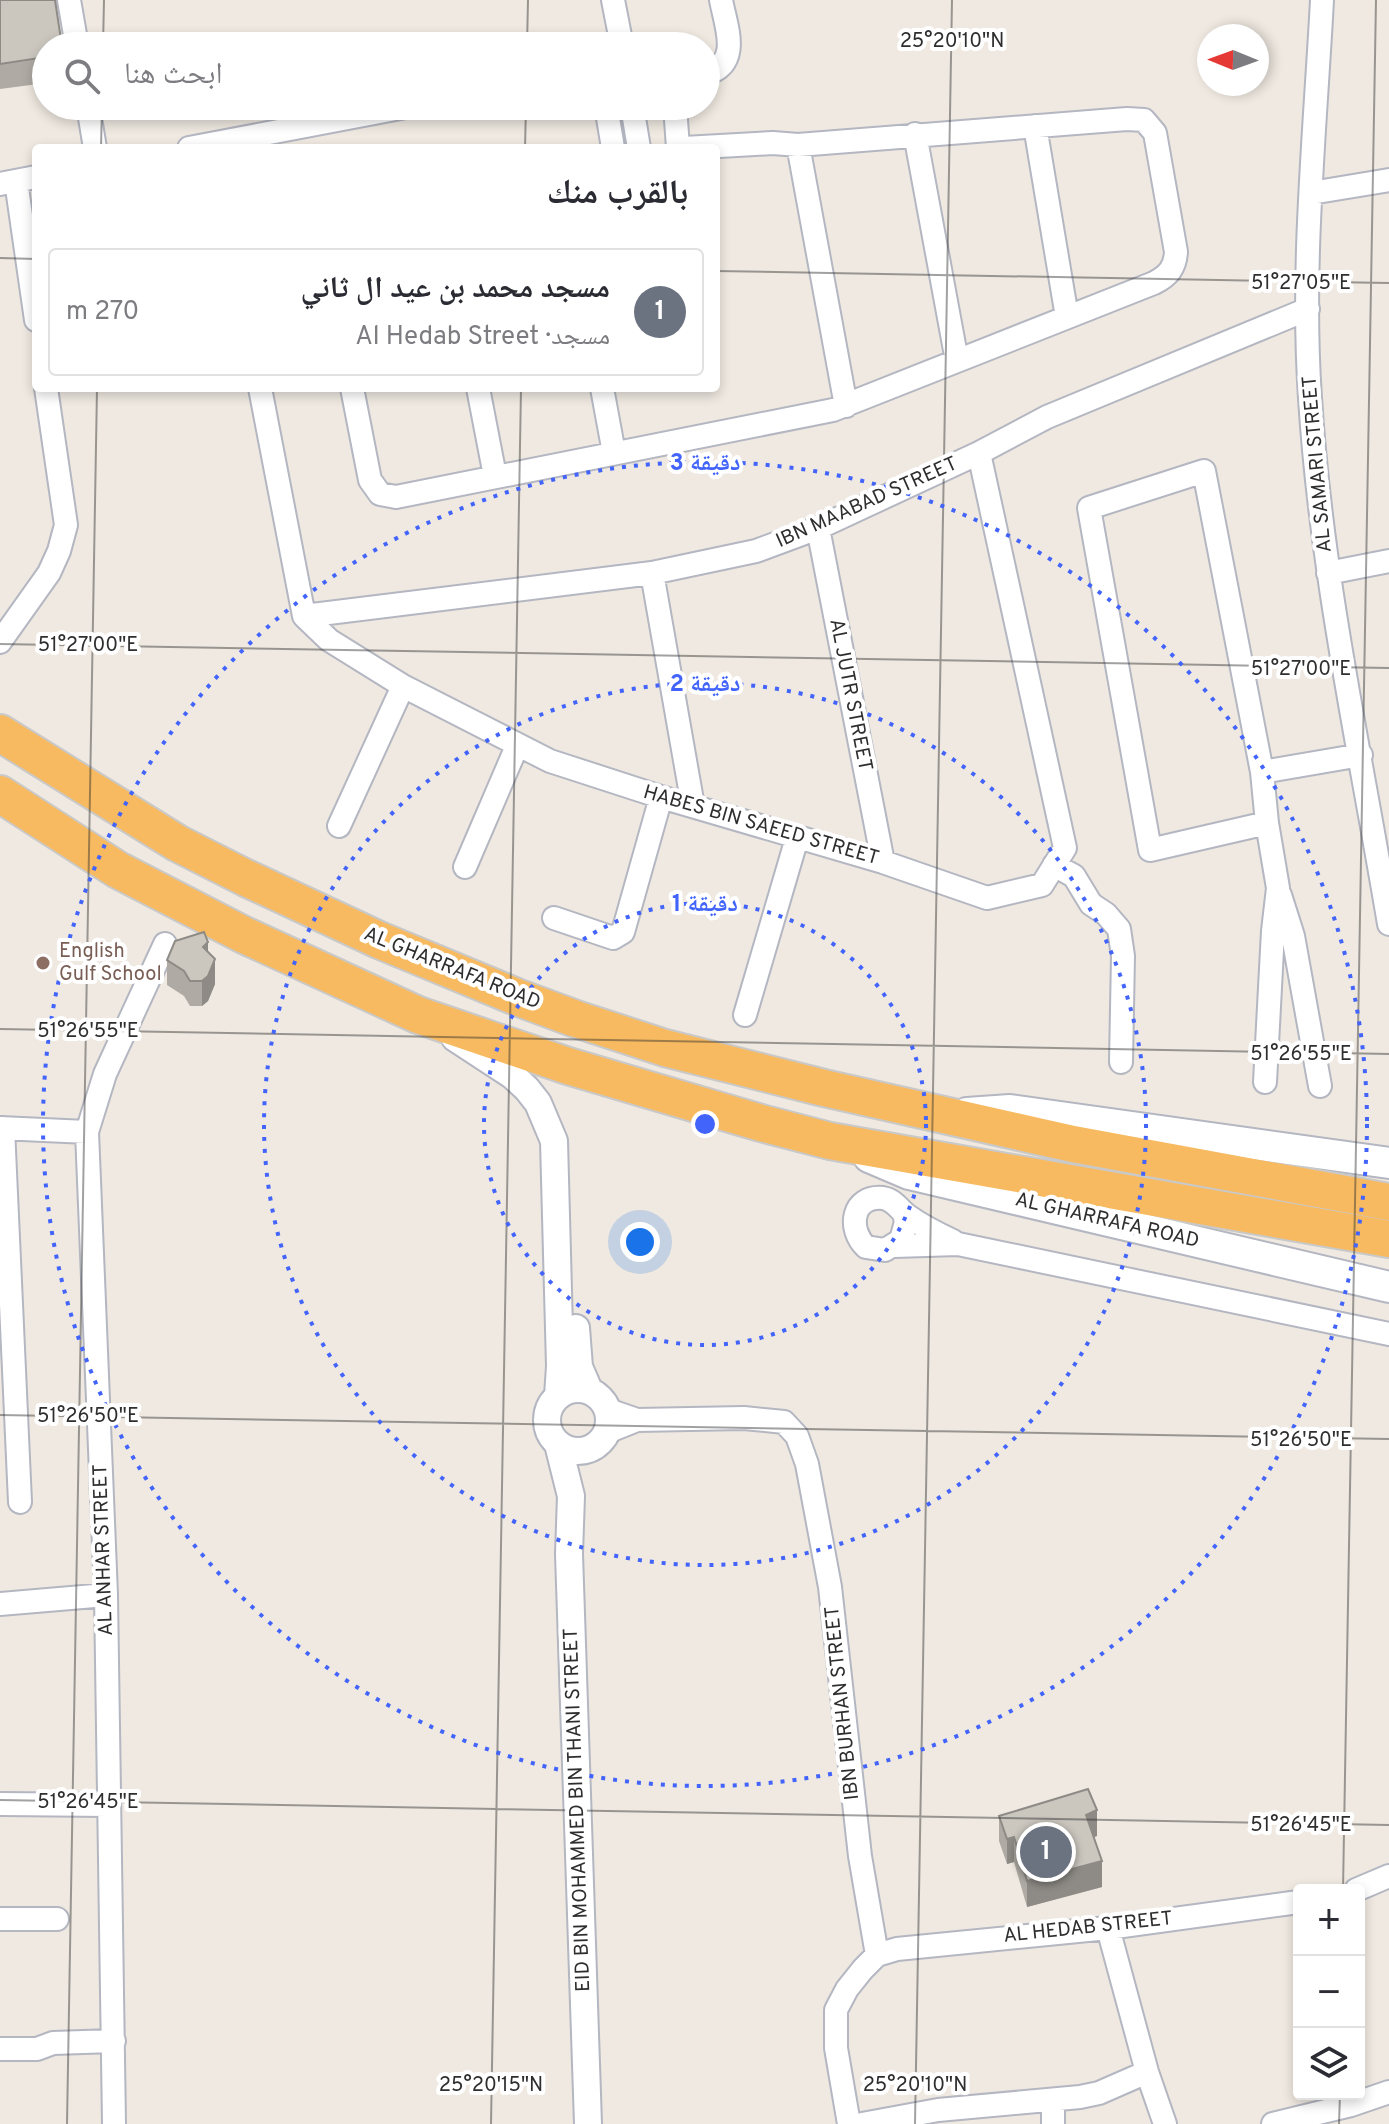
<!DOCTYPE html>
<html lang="ar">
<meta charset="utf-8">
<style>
body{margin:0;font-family:Overpass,"Noto Naskh Arabic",sans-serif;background:#f2f2f3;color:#2b2b33;direction:rtl}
.controls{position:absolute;right:24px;bottom:24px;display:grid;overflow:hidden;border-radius:8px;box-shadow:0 4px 12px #0003}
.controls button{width:72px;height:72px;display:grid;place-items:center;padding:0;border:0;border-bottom:2px solid #e1e1e2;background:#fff;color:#2b2b33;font:40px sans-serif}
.compass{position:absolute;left:1197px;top:24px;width:72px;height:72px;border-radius:50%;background:#fff;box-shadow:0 4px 12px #0003;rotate:271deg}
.you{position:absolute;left:640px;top:1242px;width:28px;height:28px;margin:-20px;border:6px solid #fff;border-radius:50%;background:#1a73e8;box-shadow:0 0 0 12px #1a73e833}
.badge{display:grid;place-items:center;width:52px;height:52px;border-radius:50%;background:#0f766e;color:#fff;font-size:26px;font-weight:700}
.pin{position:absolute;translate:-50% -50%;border:4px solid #fff;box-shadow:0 2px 8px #0006}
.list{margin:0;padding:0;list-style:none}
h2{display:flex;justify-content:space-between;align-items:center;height:104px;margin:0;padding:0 32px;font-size:34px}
h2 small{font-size:26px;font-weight:400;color:#7c7c81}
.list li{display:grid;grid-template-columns:52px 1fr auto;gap:24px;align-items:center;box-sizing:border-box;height:128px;margin:0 16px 16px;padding:0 16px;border:2px solid #e1e1e2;border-radius:8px}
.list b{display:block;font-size:30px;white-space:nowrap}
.list p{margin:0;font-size:26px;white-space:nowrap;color:#7c7c81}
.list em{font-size:26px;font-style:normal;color:#7c7c81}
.icon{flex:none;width:44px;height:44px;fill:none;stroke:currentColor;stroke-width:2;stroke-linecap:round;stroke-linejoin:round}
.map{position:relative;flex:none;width:1389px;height:2124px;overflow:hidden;direction:ltr}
.search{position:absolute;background:#fff;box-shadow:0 4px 12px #0003;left:32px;top:32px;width:688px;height:88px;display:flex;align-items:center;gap:20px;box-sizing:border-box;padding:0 28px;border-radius:44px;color:#7c7c81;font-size:30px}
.panel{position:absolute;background:#fff;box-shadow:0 4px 12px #0003;left:32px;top:144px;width:688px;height:248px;border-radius:8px;direction:rtl}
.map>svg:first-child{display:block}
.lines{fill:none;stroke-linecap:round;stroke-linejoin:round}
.minor-casing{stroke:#b4b7c1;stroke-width:26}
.tertiary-casing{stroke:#b4b7c1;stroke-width:30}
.secondary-casing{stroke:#b4b7c1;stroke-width:34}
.trunk-casing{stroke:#c9c9c9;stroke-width:40}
.minor{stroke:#fff;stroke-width:22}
.tertiary{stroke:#fff;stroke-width:26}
.secondary{stroke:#fff;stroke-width:30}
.trunk{stroke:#f8ba60;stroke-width:36}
.wall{fill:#afaba4}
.shaded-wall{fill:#8e8b86}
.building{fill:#cbc7bf;stroke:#8e8b86;stroke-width:2}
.ticks{fill:none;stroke:#2e2e2e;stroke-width:2;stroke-opacity:0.45}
.ring{fill:none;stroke:#4264fb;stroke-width:4;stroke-dasharray:4 8}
.education-dot{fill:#8d6e63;stroke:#fff;stroke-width:3}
.labels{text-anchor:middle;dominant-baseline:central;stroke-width:8;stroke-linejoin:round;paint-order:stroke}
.street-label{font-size:20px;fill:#2e2e2e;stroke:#fff}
.education-label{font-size:20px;fill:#785e54;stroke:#fff;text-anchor:start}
.ticks-label{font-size:20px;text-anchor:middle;fill:#2e2e2e;stroke:#fff;stroke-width:8;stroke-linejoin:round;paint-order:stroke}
.centre{fill:#4264fb;stroke:#fff;stroke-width:4}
.ring-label{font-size:24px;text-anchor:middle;font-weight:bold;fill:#4264fb;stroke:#fff;stroke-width:8;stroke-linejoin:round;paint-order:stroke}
</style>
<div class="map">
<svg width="1389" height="2124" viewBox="0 0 1389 2124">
<rect width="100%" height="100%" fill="#efe9e1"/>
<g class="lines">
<g class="minor-casing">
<path id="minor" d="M69,0L77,46
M613,0L622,46
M1322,0C1315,132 1301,266 1310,398C1321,575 1360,750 1389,924
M706,74C742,63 726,27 721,0
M88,106L95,148
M606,106L613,148
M632,106L639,148
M675,106L678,148
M1035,126L1067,317
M915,134L957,361
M798,145L846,406
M189,148L411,106
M16,181L36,320
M0,184L36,177
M1311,193L1389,180
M260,388L304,616L329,640L403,686L550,761L661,797L883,862L987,898L1042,885L1065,848L979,453
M352,388L370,480L380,494L396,497L833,410L1154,283C1168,276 1175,268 1176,252L1155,133L1144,120L1127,119L798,145L773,143L684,148
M478,388L495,476
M602,388L614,453
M818,528L883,862
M652,573L693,806
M1328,573L1389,561
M304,616L652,573L756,551L818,528L979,453L1047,417L1308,309
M0,642L49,573L59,551L66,525L46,388
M1262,772L1267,823L1150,850L1089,508L1204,471L1262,772L1361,755
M339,826L403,686
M1054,865L1074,876L1091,904L1106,914L1119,929L1123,956L1121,1062
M465,867L517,746
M1280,895L1293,936L1320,1086
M554,918L613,938L623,932L661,797
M745,1015L797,838
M1265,1082L1273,931L1278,888L1267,823
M0,1128L87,1132
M3,1128L20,1502
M904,1213L906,1222L901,1240L885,1250L866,1247C847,1229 852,1195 883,1198C895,1200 899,1210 908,1216C922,1226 938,1234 953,1241
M894,1246L958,1244L1389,1334
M608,1410L637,1420
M607,1432L637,1420L744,1418L784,1422L797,1436L807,1464L830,1587L860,1856L877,1955
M0,1604L106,1595
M0,1804L109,1805
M1356,1890L1389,1876
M0,1919H57
M1108,1928L1147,2072L1165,2124
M0,2049H37L53,2043L114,2041
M114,2124L106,1595L87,1132L105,1074L165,944
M849,2124L836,2048V2010L847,1989L863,1969L877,1955L897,1949L1108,1928L1299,1902
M862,2124L938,2110L1080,2097L1099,2093L1147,2072
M1053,2124V2101
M1273,2124L1351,2105L1389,2092"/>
</g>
<g class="tertiary-casing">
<path id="tertiary" d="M455,1038L513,1076L527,1089L538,1103L554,1141L560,1366L558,1396
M576,1328L579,1367L589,1390
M547 1420a31 31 0 1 1 62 0a31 31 0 1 1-62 0Z
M558,1444L571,1496L569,1554L588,2124"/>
</g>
<g class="secondary-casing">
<path id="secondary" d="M967,1113L1010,1110L1389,1163
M869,1157L909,1174L1389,1287"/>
</g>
<g class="trunk-casing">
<path id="trunk" d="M0,733L177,843L246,878L379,940L519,998L576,1019L665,1048L824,1088L1073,1144L1389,1202
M0,794L118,870L244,935L418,1015L568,1066L761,1123L830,1141L1389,1239"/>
</g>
<use href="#minor" class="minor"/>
<use href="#tertiary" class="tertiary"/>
<use href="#secondary" class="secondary"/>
<use href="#trunk" class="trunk"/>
</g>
<path class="wall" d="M0,0L46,46V83L0,89Z
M208,953L215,984L208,1001L202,1006H190L184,996L167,985V960Z
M999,1816L1097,1836L1094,1837L1102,1887L1027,1907L1014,1862L1007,1864L999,1841Z"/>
<path class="shaded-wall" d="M208,942V968L203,947Z
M215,959V984L208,1001L202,1006V981Z
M1097,1810V1836L1086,1840V1815Z
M1014,1837V1862L1007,1864V1839Z
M1102,1861V1887L1027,1907V1881Z"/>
<path class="building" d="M0,0H55L62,46H46V57L0,64Z
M204,932L208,942L203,947L215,959L208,976L202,981H190L184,971L167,960L175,941Z
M1088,1789L1097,1810L1086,1815L1102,1861L1027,1881L1014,1837L1007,1839L999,1816Z"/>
<path class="ticks" d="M103,46L104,0M527,46L528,0M101,148L102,106M525,148L526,106M0,258L36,259M716,271L1389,283M0,644L1389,668M0,1029L1389,1054M0,1415L1389,1439M0,1800L1389,1825M1343,1890L1376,0M67,2124L97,388M491,2124L521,388M915,2124L952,0M1339,2124L1340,2094"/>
<g class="ring">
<circle cx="705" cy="1124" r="221"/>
<circle cx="705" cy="1124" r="441"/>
<circle cx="705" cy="1124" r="662"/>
</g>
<circle class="education-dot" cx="43" cy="963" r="8"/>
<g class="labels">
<g class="street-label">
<text transform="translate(1318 464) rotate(-95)">AL SAMARI STREET</text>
<text transform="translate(867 503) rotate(-24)">IBN MAABAD STREET</text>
<text transform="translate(850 695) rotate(79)">AL JUTR STREET</text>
<text transform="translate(761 826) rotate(16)">HABES BIN SAEED STREET</text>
<text transform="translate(452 969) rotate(22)">AL GHARRAFA ROAD</text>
<text transform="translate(1107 1221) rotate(13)">AL GHARRAFA ROAD</text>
<text transform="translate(104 1550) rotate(-92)">AL ANHAR STREET</text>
<text transform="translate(843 1703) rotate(-96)">IBN BURHAN STREET</text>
<text transform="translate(578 1810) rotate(-92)">EID BIN MOHAMMED BIN THANI STREET</text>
<text transform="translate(1088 1928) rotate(-6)">AL HEDAB STREET</text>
</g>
<g class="education-label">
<text x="59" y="952">English<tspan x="59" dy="23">Gulf School</tspan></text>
</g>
</g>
<g class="ticks-label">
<text x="952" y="47">25°20'10"N</text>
<text x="1301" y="289">51°27'05"E</text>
<text x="88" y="651">51°27'00"E</text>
<text x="1301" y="675">51°27'00"E</text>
<text x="88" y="1037">51°26'55"E</text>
<text x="1301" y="1060">51°26'55"E</text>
<text x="88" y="1422">51°26'50"E</text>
<text x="1301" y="1446">51°26'50"E</text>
<text x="88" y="1808">51°26'45"E</text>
<text x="1301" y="1831">51°26'45"E</text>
<text x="491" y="2091">25°20'15"N</text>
<text x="915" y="2091">25°20'10"N</text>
</g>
<circle cx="705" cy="1124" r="12" class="centre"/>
<g class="ring-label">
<text x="705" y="470">3 دقيقة</text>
<text x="705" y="691">2 دقيقة</text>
<text x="705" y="911">1 دقيقة</text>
</g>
</svg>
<div class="controls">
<button>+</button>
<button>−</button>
<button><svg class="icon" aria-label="layers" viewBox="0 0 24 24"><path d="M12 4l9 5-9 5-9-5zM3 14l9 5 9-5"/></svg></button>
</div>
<svg class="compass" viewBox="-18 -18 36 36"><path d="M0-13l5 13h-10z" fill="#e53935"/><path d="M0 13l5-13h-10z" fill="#7c7c81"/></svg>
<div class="you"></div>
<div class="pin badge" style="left:1046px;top:1852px;background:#6b7280">1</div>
<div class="search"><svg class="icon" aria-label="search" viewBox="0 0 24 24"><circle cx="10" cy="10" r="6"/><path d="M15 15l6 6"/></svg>ابحث هنا</div>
<section class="panel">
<h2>بالقرب منك<small></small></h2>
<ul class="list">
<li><span class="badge" style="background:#6b7280">1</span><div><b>مسجد محمد بن عيد ال ثاني</b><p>مسجد · Al Hedab Street</p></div><em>270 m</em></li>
</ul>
</section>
</div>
